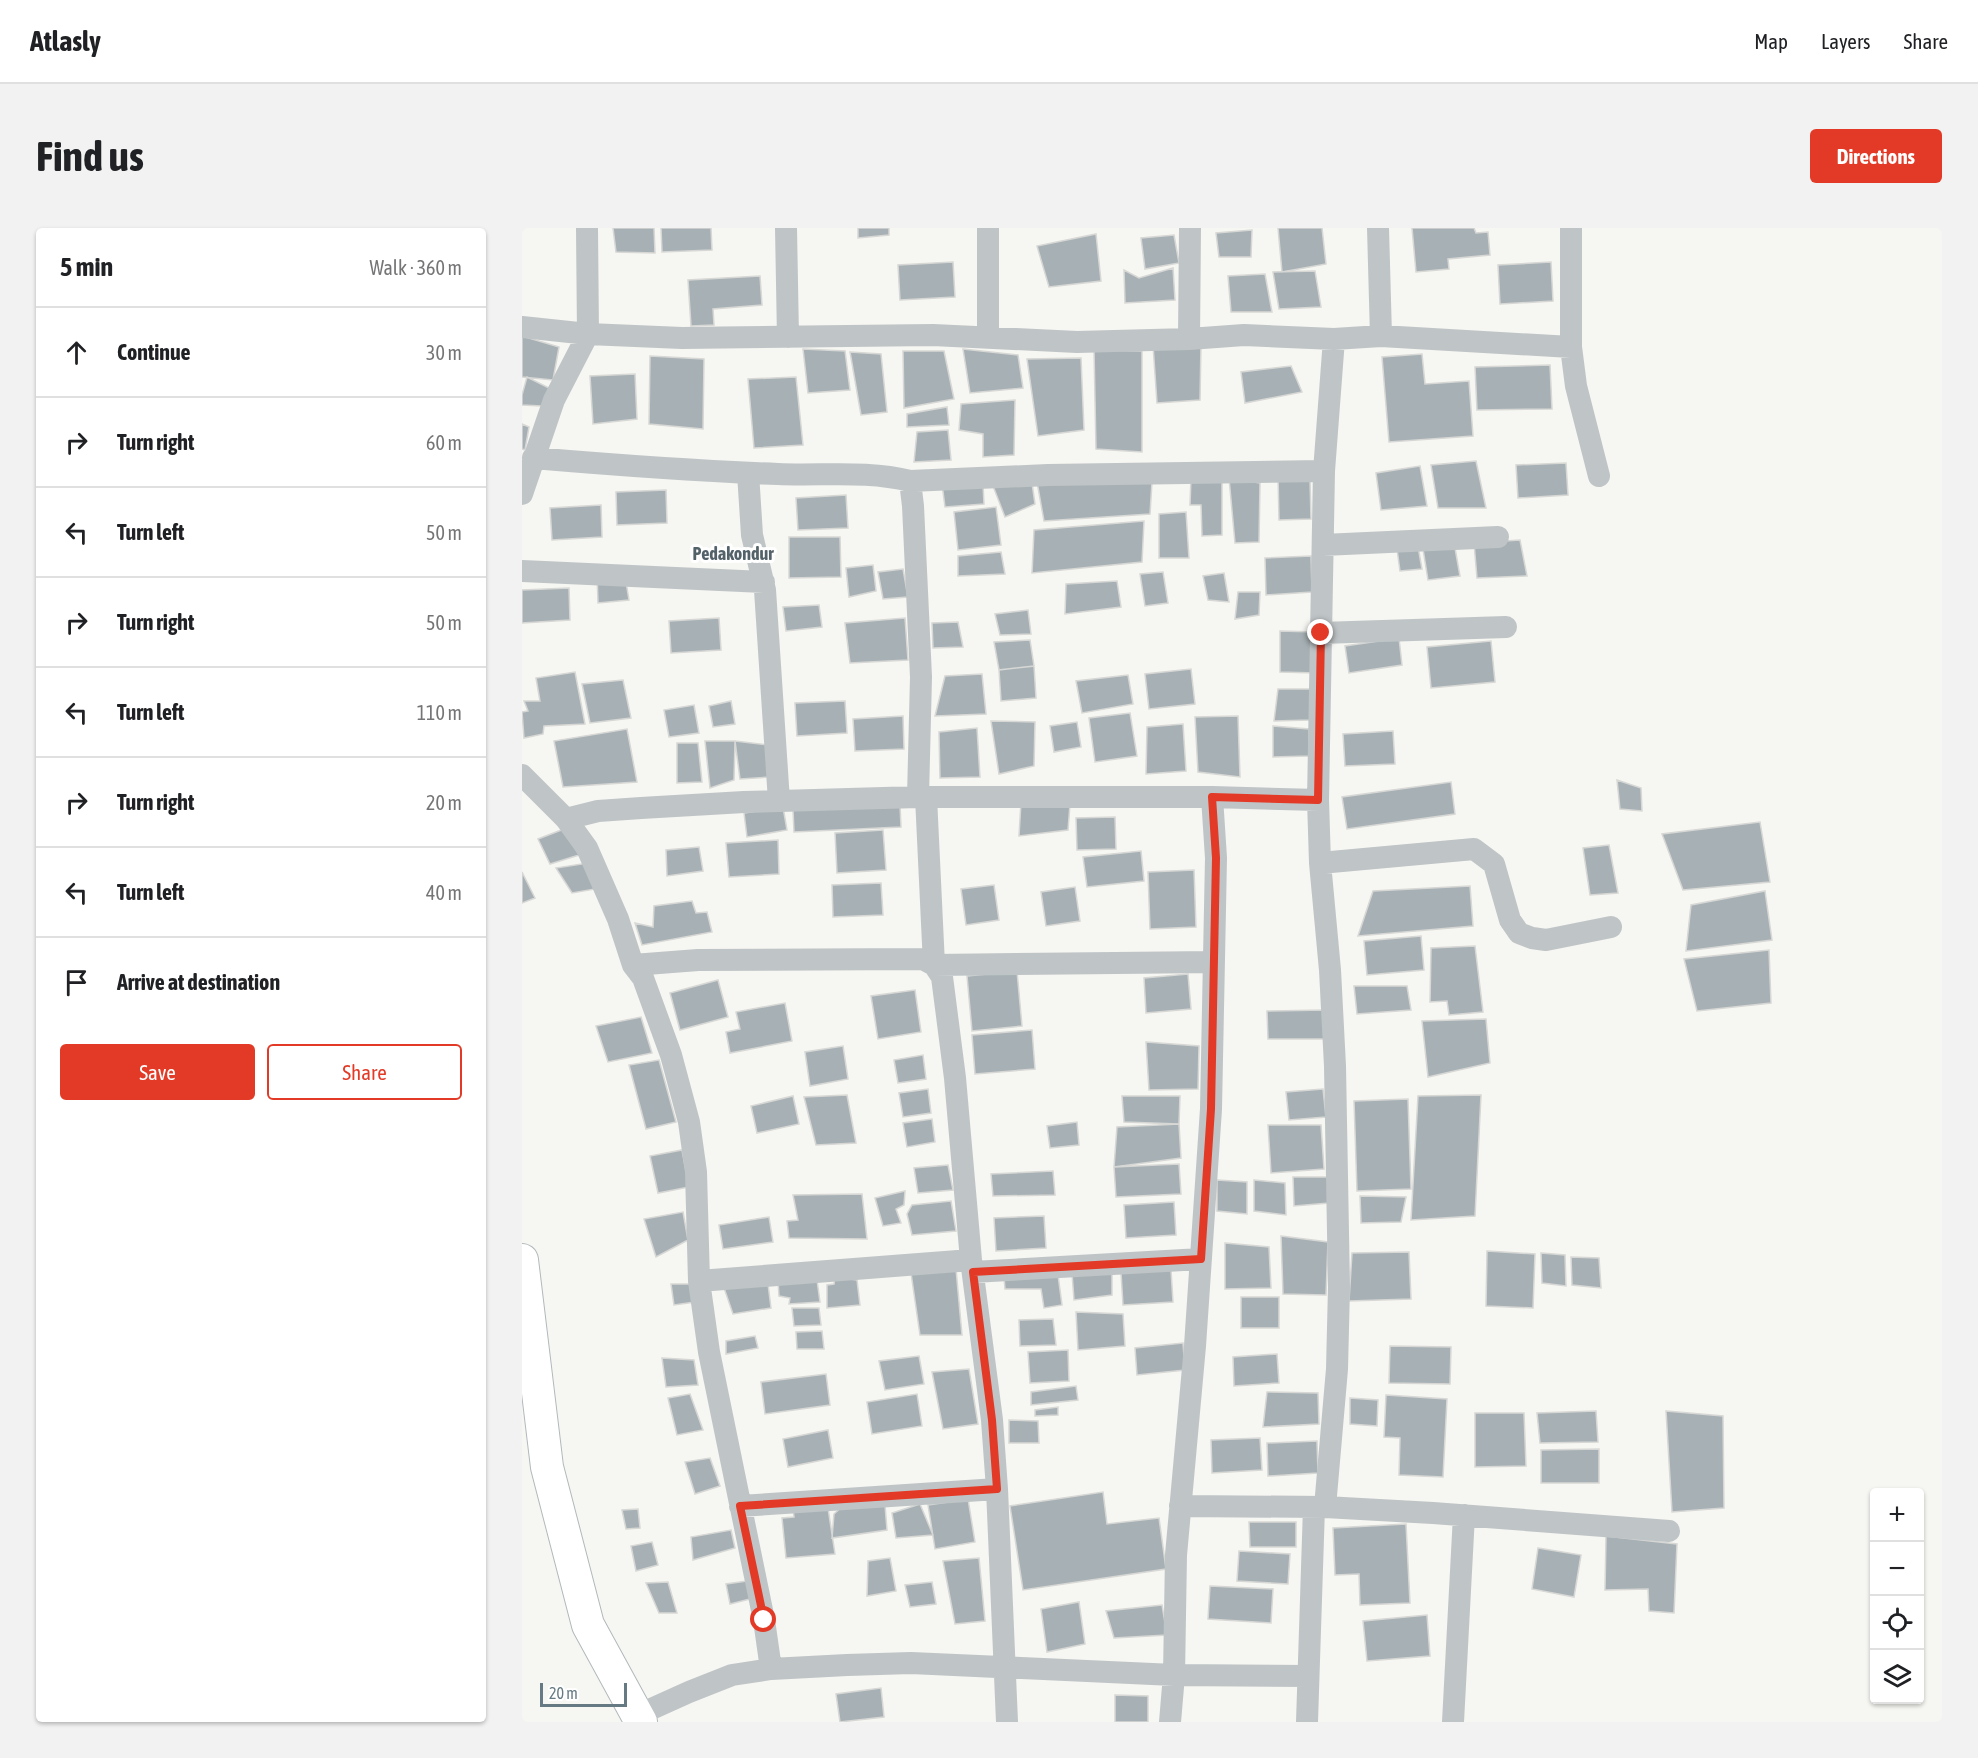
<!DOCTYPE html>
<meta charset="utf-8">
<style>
body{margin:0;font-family:"Asap Condensed",sans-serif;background:#f2f2f2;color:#202124}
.controls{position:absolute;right:18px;bottom:18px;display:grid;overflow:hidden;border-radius:6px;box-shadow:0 2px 4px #0004}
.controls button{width:54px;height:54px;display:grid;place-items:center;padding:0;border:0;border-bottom:2px solid #e0e0e0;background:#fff;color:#202124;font:30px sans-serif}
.scale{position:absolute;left:18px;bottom:15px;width:87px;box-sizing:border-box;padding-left:6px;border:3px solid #657a83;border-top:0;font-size:16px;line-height:21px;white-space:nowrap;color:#657a83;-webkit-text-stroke:4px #fff;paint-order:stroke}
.stop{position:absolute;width:18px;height:18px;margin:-14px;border:4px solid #e23a26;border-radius:50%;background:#fff}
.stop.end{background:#e23a26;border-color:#fff;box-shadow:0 2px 6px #0008}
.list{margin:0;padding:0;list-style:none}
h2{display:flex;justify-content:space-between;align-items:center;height:78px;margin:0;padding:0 24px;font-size:26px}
h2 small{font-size:20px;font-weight:400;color:#757577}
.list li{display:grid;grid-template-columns:39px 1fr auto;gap:18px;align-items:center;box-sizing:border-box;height:90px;padding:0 24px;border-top:2px solid #e0e0e0}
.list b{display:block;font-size:22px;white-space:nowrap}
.list em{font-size:20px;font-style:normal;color:#757577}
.actions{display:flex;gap:12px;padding:18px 24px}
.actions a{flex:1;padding:14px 0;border:2px solid #e23a26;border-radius:6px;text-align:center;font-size:21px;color:#e23a26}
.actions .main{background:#e23a26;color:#fff}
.icon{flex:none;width:33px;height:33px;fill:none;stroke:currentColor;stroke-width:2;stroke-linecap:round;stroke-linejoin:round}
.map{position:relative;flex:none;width:1420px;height:1494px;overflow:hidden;border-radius:6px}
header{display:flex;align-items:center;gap:36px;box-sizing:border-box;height:84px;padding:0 30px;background:#fff;border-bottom:2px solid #e0e0e0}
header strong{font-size:28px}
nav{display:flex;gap:33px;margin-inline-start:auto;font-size:21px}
.intro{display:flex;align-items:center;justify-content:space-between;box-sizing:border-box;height:144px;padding:0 36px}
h1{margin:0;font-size:42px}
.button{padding:15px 27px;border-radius:6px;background:#e23a26;color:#fff;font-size:21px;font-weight:700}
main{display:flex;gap:36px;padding:0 36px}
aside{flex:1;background:#fff;border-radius:6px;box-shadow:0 2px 4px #0004}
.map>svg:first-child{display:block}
.building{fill:#a7b1b5;stroke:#d7d7d5;stroke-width:1.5}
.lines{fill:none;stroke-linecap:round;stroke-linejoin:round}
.secondary-casing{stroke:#b1b8bb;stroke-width:34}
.street{stroke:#bfc4c6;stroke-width:22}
.secondary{stroke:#fff;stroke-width:32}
.route{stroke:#e23a26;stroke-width:8}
.labels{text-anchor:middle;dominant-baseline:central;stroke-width:6;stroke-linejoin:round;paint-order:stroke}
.quarter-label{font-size:18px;font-weight:bold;fill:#536269;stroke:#fff}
</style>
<header>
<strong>Atlasly</strong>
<nav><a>Map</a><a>Layers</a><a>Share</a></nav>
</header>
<div class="intro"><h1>Find us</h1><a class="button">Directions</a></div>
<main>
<aside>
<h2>5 min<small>Walk · 360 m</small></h2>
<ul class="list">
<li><svg class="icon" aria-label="ahead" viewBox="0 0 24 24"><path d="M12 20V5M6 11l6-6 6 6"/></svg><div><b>Continue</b></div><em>30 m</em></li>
<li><svg class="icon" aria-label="right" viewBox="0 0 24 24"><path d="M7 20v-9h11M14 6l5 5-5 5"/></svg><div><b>Turn right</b></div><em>60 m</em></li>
<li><svg class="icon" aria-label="left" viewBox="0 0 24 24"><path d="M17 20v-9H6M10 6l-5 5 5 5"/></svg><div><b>Turn left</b></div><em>50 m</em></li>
<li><svg class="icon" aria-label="right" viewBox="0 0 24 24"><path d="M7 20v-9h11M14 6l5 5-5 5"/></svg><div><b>Turn right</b></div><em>50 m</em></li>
<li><svg class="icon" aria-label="left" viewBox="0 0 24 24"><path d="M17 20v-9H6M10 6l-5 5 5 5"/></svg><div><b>Turn left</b></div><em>110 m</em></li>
<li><svg class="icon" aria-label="right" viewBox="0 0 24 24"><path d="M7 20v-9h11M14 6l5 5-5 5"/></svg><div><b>Turn right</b></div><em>20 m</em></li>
<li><svg class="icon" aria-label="left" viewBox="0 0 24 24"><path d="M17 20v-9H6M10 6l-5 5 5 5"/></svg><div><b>Turn left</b></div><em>40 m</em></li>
<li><svg class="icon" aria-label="arrive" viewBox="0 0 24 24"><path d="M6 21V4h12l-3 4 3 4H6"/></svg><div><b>Arrive at destination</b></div></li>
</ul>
<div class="actions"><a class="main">Save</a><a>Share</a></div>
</aside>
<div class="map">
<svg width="1420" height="1494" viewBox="0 0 1420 1494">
<rect width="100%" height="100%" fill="#f6f6f2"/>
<path class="building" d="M91,0H132L133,25L94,24Z
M139,0H189L190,22L140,24Z
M336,0H367V7L336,10Z
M756,0H800L804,36L760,44Z
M890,0H952L954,5L966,4L968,27L926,31L927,41L894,44Z
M730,2L729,29H697L694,5Z
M574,6L579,53L527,59L515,18Z
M652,7L657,35L623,41L619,10Z
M431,34L433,69L378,72L376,37Z
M1029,34L1031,73L978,76L976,37Z
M651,40L653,72L603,75L602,42L617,50Z
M793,43L799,79L757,81L751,44Z
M743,46L750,84H709L706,48Z
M238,48L240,77L191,81L192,97L169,98L166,52Z
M0,108L37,119L31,152L0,149Z
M679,116L678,172L635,175L631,117Z
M281,121L323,123L328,162L286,165Z
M441,121L496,127L501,160L448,165Z
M572,122L620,123V224L574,221Z
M381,123H422L432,171L382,180Z
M328,124L359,126L365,184L339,187Z
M900,126L903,156L947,153L951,208L867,214L860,129Z
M128,128L182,131L181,201L127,196Z
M559,130L562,202L516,208L505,131Z
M1028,137L1030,181L955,182L953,139Z
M769,138L780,164L723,175L719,144Z
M113,146L115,191L71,196L68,148Z
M5,149L29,161L20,178L0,177V167Z
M274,149L281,217L232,220L226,151Z
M493,172L492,227L461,229V206L437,202L439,176Z
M425,179L427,197L385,199V186Z
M0,196L7,199L3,222L0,221Z
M426,202L429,232L392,234L395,204Z
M954,233L964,280H916L909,237Z
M1044,235L1046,267L996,270L994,237Z
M898,238L905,278L859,282L854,245Z
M756,248L788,252L789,291L757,292Z
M669,249L700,252V307L680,308L679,277H668Z
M707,250L738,255L737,314L713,315Z
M515,254H630L628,286L522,293Z
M510,255L513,276L483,289L471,258Z
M420,256H461L462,276L423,279Z
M144,262L145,295L95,297L94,264Z
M324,267L326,300L276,302L274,270Z
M79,277L80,309L30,312L28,280Z
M474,279L479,317L436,322L432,284Z
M664,284L667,330H637V286Z
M622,293L620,334L510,345L512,302Z
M267,309H318L319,349L267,350Z
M998,312L1005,348L955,350L952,315Z
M895,313L900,341L878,343L874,314Z
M933,320L938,348L906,352L901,321Z
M479,324L483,346L436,348V328Z
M789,328L790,364L744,367L743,330Z
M351,337L354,363L327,369L324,340Z
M381,341L386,369L361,371L356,344Z
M641,344L646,375L623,378L618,346Z
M702,345L707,374L686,372L681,348Z
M75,346L104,354L107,372L76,375Z
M595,353L599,379L543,386L544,356Z
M47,360L48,392L0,395V362Z
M716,364H738L737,387L713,391Z
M297,377L300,399L264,403L261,379Z
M506,382L509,406L478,407L473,386Z
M197,390L199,422L149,425L147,393Z
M383,390L386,432L328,435L323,395Z
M436,394L441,419L411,420L410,395Z
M758,403L794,404V445L758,444Z
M877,410L880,437L827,445L823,418Z
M508,412L512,438L477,442L472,414Z
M969,413L973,454L909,460L905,419Z
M512,438L514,470L479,473L477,442Z
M669,441L673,476L627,481L623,446Z
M53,444L63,496L22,498L21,506L2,510L0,484L6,483L2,473H18L14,450Z
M460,446L464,486L413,488L423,448Z
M606,447L611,476L560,485L554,453Z
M101,452L109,490L68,495L60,456Z
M756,461H790L788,492L752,493Z
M209,473L213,496L191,499L187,478Z
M323,473L325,505L275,508L273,475Z
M172,477L177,505L147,509L142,482Z
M608,485L615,528L573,534L567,490Z
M381,488L382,521L333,523L331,491Z
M716,488L718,549L676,544L673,489Z
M469,493L513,494L512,538L477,546Z
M555,494L559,519L532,524L528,498Z
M661,496L664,543L624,546L625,499Z
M751,498L787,501V528L751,529Z
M455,500L458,549L418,550L417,504Z
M105,501L115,554L41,559L32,513Z
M871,503L873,536L823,538L821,506Z
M183,513H213L212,552L188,560Z
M213,513L247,517L249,549L218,551Z
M155,515H176L180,554L155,555Z
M1095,552L1119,560L1120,583L1098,581Z
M929,554L933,586L825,601L820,569Z
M499,574L548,576L546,602L497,608Z
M378,577L379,599L272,604L271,582Z
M261,579L265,602L225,609L222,585Z
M593,589L594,621L555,622L554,590Z
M1238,594L1248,654L1161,662L1140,606Z
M42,601L57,627L28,636L16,611Z
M361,602L364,642L315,645L313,605Z
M256,612L257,646L207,649L204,615Z
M1087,617L1096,665L1068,667L1061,620Z
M177,619L181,643L145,648L144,622Z
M619,623L622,653L565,659L561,629Z
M66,635L73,661L50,665L34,640Z
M672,642L674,699L628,701L626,644Z
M0,644L13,670L0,675Z
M359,655L361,687L311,689L310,657Z
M472,657L477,692L444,697L439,661Z
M948,658L951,698L836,708L851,663Z
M553,659L558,693L524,698L519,664Z
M1243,663L1250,712L1164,723L1169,677Z
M170,673L174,685L185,684L190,704L120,717L113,695L131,699L132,678Z
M899,708L902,742L845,747L842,713Z
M953,718L961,784L927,787L925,773L908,774L909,720Z
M1247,722L1249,775L1175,783L1162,731Z
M495,743L500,798L450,803L445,748Z
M666,746L669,781L624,785L622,750Z
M196,752L206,789L158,802L148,765Z
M832,758H885L889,782L835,786Z
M393,762L399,804L356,811L349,768Z
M263,775L270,813L208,825L204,804L218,801L214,784Z
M803,782V811H746L745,783Z
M119,789L130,825L86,834L74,798Z
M964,791L968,835L906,849L900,793Z
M510,802L513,841L453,846L450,807Z
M624,814L677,818L676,861L627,862Z
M321,818L326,851L288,858L283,824Z
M401,827L404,851L376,855L372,832Z
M137,832L154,894L124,901L107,837Z
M406,861L409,885L381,889L377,865Z
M801,861L804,889L767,892L764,864Z
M325,867L334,915L294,917L282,869Z
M959,867L953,988L889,992L896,868Z
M271,868L277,896L235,905L229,878Z
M600,868H658L657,896L602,894Z
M886,871L889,961L835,963L832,873Z
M410,891L413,914L385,919L381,895Z
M555,894L557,917L528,920L525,898Z
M657,896L659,930L592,939L595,899Z
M746,897H799L802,941L749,945Z
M160,922L167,959L136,965L128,928Z
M657,936L659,966L594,969L592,939Z
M426,937L431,962L396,965L392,940Z
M531,943L533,967L471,968L469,946Z
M771,949H807V975L772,978Z
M695,952L725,954V986L695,983Z
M732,952L763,955L764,987L732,983Z
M383,963L382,977L374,981L379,995L361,998L353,970Z
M340,966L345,1011L267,1010L265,993L276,992L271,967Z
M838,968L884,969L879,994L839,995Z
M429,973L434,1003L390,1007L385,986L390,977Z
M652,974L654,1007L604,1010L602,977Z
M161,984L166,1012L134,1029L122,991Z
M522,988L524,1020L474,1023L472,990Z
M247,989L251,1014L201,1021L197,997Z
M759,1008L806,1014L804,1067L761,1066Z
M703,1015L747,1019L749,1060L703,1061Z
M965,1023L1013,1026L1011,1080L964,1078Z
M887,1024L889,1071L827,1073L830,1025Z
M1019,1025L1043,1027L1044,1058L1020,1055Z
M1049,1029L1077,1030L1079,1060L1050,1057Z
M434,1041L440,1107H398L389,1045Z
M649,1042L651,1074L601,1077L599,1045Z
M550,1045H590V1067L552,1072Z
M536,1047L540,1077L522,1080L519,1061H483L482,1049Z
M313,1049L335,1052L338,1077L305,1080V1057L312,1056Z
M295,1052L298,1074L267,1076L268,1070L257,1068L256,1053Z
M149,1056H169L173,1074L152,1077Z
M246,1056L249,1080L211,1086L201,1057Z
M719,1069H757V1100H719Z
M270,1080H297L299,1097L272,1098Z
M554,1084L601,1086L603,1118L556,1122Z
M531,1091L534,1117L498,1118L497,1092Z
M300,1103L302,1121H275L274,1104Z
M233,1108L236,1120L204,1126V1113Z
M661,1115L663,1142L615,1147L613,1120Z
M868,1118L929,1119L928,1156L867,1155Z
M546,1122L547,1153L508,1155L506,1124Z
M755,1126L757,1155L712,1158L711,1129Z
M397,1128L402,1156L363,1162L357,1133Z
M140,1130L172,1132L176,1157L144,1159Z
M447,1141L456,1196L421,1201L410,1144Z
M304,1146L308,1177L243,1186L239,1154Z
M554,1158L556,1172L509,1177V1164Z
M745,1164L796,1165L797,1196L741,1199Z
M168,1166L181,1202L155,1207L146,1170Z
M395,1166L400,1198L350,1206L345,1174Z
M864,1167L925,1171L921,1249L877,1247L878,1210L862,1209Z
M828,1170L856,1172L855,1198L828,1196Z
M536,1179V1187L513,1188V1182Z
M1074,1183L1076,1214L1018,1215L1015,1185Z
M1144,1183L1201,1188L1202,1280L1150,1284Z
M953,1185H1002L1004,1238L953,1239Z
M487,1192L516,1193L517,1215H487Z
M306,1202L311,1230L266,1239L261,1211Z
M738,1210L740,1242L690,1245L689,1212Z
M795,1213L796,1245L746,1248L745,1215Z
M1077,1221V1255H1019V1222Z
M188,1230L198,1258L173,1266L163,1234Z
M581,1264L585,1296L637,1290L644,1341L501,1362L488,1278Z
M446,1271L453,1314L413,1321L406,1277Z
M398,1276L411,1307L374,1310L370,1285Z
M322,1277H363L365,1302L310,1310L312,1286Z
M306,1280L313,1326L264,1330L260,1290L272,1289L271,1281Z
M116,1281L118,1300L104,1301L100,1282Z
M727,1294H774V1319H728Z
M884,1296L888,1375L838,1377L837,1346L813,1347L811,1300Z
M209,1302L213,1320L171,1332L169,1309Z
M1084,1308L1155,1316L1152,1385L1127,1383L1126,1361L1083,1362Z
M130,1314L136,1337L114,1343L109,1318Z
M1016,1320L1059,1327L1052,1369L1010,1361Z
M717,1323L768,1326L766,1356L715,1353Z
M368,1330L374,1363L345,1368L346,1333Z
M457,1330L463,1393L433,1396L421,1333Z
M225,1353L228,1371L208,1376L204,1356Z
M146,1354L155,1385H137L124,1355Z
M410,1354L414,1376L388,1379L383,1357Z
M688,1358L751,1361L749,1395L686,1391Z
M557,1374L563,1416L525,1424L519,1381Z
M640,1377L645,1407L592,1410L584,1383Z
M905,1387L908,1428L845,1433L841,1393Z
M359,1460L362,1489L318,1494L314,1466Z
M593,1467L626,1468V1494H593Z"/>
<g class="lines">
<g class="secondary-casing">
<path id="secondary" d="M0,1032L25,1239L66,1397L119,1494"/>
</g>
<path class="street" d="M264,0L266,109
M466,0V108
M856,0L859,108
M1049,0V119L1054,158L1077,248
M0,99L66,106L160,110L411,107L555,114L667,111L722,107L812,111L859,108L1049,119
M667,111L668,0
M11,230C93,237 174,243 256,246C300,248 345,242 388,253L391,278L399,449L396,569
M226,245L230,307L243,362L257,573
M388,253L526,247L802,243
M0,266L32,172L66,106L65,0
M801,317L976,309
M0,343L242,354
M799,405L984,399
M0,547L44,591L65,620L96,691L111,737L121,750L149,827L167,894L174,944L177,1053L187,1124L242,1392L249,1441
M404,569L412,737L692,734
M44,591L76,583L119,580L222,574L396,569H690L796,572
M798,635L952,621L972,636L988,692L997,705L1010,710L1024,712L1089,699
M111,737L176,732L401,731L412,737L420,749L433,850L449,1032L470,1192L475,1261L485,1494
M451,1044L679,1031
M177,1053L449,1032
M218,1278L475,1261
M658,1278L803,1279L911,1285L1147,1303
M803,1279L815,1141L817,1059L813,838L808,742L798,635L796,572L802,243L812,111
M116,1487L167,1464L210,1447L249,1441L325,1437L389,1435L652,1447L786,1448
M648,1494L652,1447L654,1327L673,1118L689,881L694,630L690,569
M785,1494L792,1279
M931,1494L942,1287"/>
<use href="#secondary" class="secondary"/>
</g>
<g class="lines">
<path class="route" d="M242,1392L218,1278L475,1261L470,1192L451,1044L679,1031L689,881L694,630L690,569L796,572L799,405"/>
</g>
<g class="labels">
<g class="quarter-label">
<text x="211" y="325">Pedakondur</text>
</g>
</g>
</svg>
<div class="controls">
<button>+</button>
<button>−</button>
<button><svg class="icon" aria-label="locate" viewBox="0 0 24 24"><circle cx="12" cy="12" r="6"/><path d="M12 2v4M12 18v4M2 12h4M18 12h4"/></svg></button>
<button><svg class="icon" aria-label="layers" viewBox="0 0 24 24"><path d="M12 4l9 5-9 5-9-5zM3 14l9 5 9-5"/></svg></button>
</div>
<div class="scale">20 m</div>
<div class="stop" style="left:242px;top:1392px"></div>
<div class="stop end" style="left:799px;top:405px"></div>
</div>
</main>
